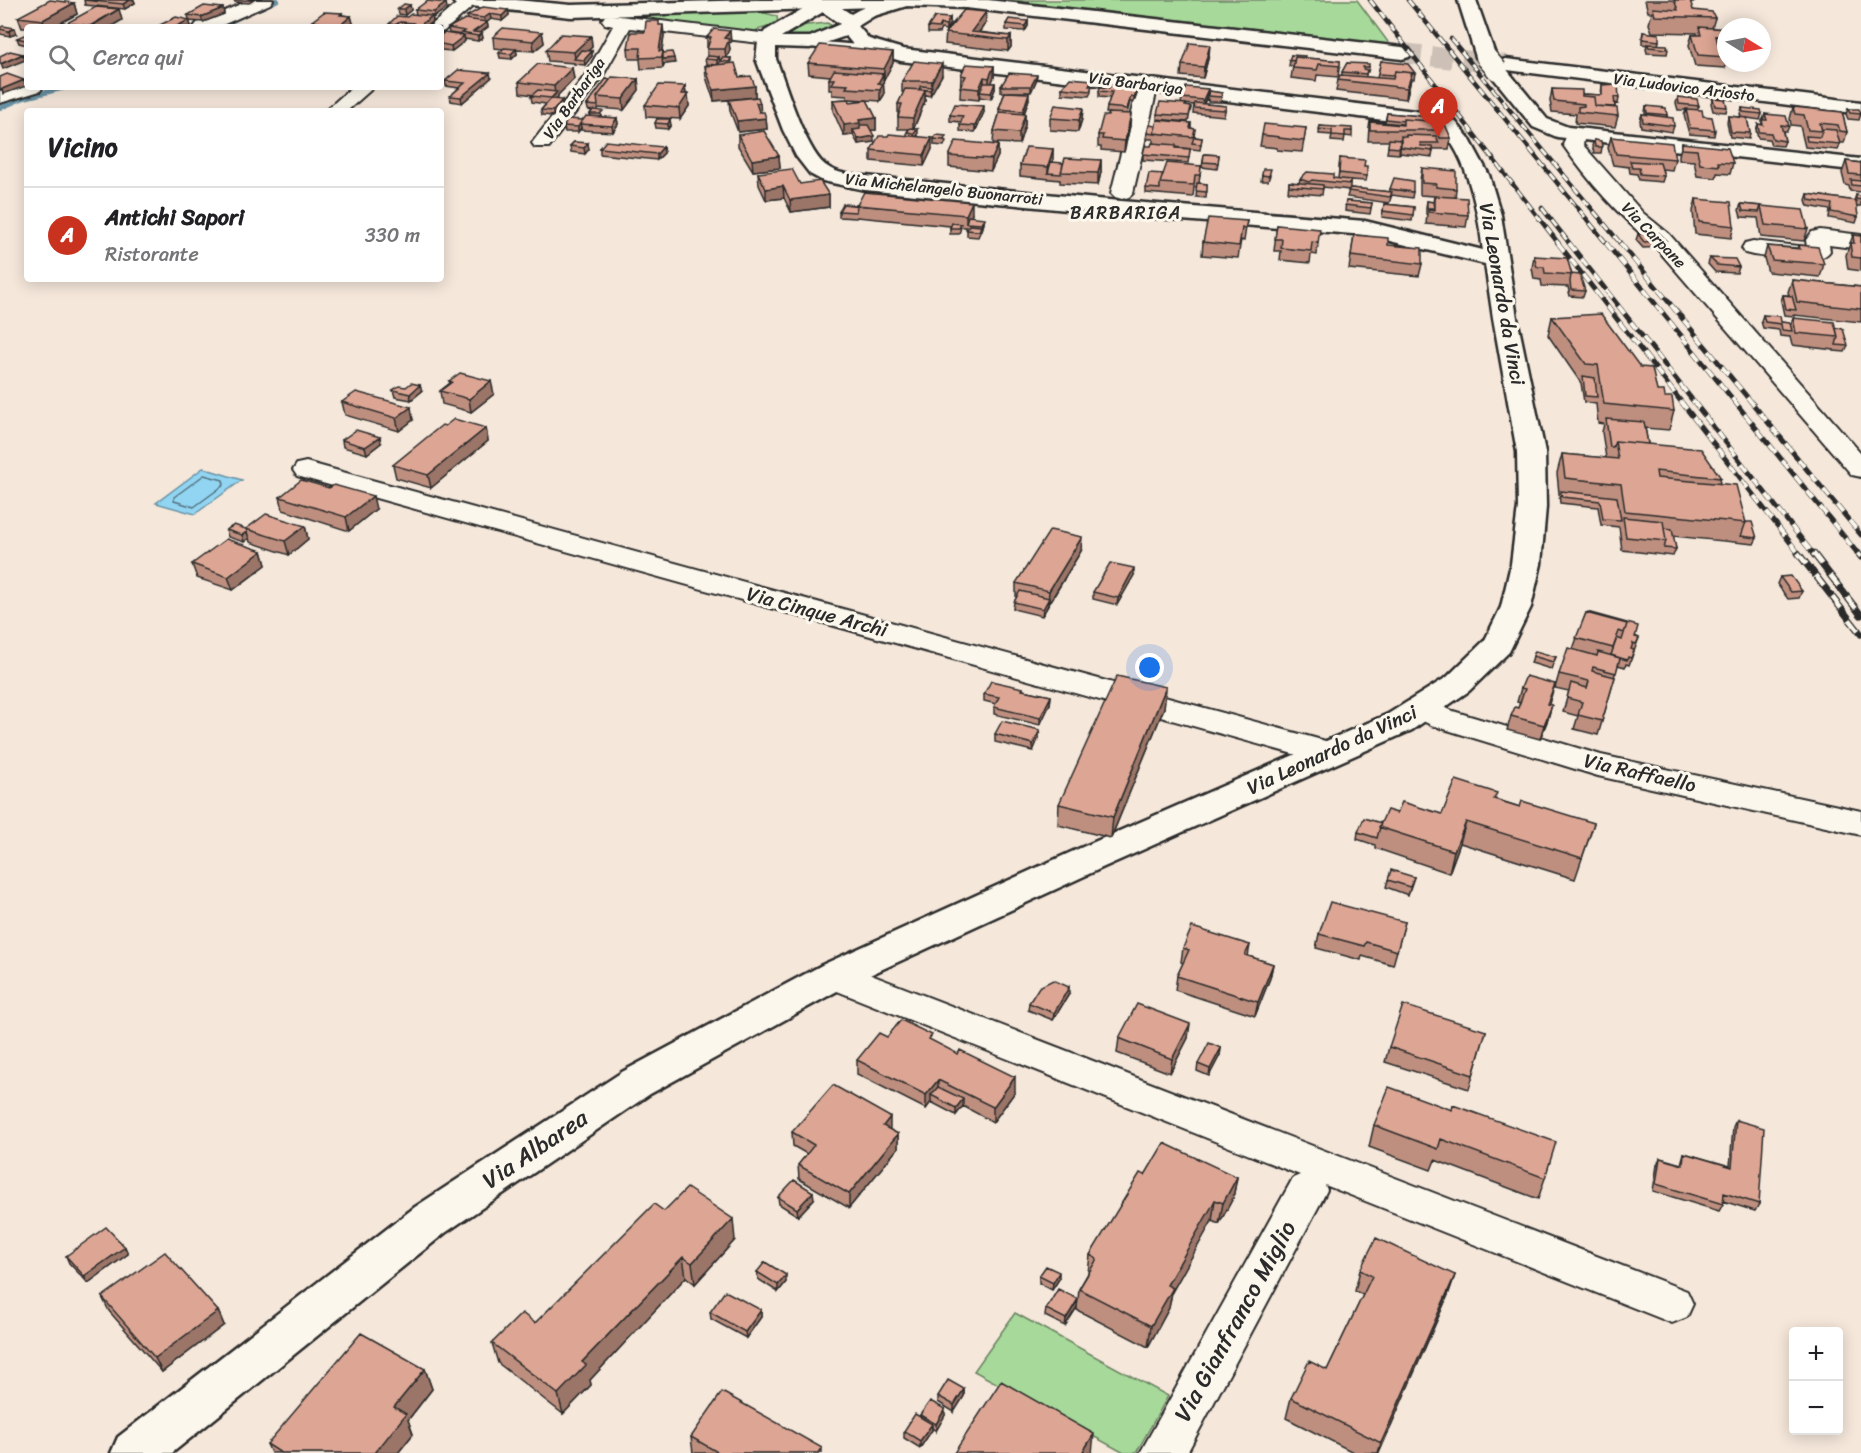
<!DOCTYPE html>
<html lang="it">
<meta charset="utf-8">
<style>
body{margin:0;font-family:Sriracha,sans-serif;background:#f2f2f2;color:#202124}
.controls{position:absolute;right:18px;bottom:18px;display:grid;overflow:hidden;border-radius:6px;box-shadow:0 3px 15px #0003}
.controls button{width:54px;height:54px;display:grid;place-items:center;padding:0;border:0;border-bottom:2px solid #e0e0e0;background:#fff;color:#202124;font:30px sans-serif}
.compass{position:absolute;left:1717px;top:18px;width:54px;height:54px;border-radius:50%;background:#fff;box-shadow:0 3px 15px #0003;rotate:100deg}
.you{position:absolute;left:1150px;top:668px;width:21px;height:21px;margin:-15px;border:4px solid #fff;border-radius:50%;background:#1a73e8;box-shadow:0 0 0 9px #1a73e833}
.badge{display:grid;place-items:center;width:39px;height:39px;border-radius:50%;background:#c8321e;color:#fff;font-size:20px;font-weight:700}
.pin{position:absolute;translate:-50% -50px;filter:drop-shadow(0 2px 3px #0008)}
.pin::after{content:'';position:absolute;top:32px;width:21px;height:18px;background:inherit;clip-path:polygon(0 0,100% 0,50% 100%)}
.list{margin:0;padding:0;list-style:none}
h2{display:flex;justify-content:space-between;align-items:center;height:78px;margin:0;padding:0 24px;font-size:26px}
h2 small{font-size:20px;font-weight:400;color:#757577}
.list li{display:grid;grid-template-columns:39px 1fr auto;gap:18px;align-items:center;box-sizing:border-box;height:96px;padding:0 24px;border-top:2px solid #e0e0e0}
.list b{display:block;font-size:22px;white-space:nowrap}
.list p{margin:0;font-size:20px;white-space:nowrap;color:#757577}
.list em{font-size:20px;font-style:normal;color:#757577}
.icon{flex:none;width:33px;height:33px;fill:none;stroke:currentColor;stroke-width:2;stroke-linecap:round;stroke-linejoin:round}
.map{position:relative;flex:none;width:1861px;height:1453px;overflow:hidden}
.search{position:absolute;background:#fff;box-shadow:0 3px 15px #0003;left:24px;top:24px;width:420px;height:66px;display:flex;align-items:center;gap:15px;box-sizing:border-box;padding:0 21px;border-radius:6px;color:#757577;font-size:22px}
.panel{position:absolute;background:#fff;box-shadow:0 3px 15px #0003;left:24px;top:108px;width:420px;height:174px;border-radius:6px}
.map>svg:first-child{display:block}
.green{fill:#a7d99a;stroke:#698262;stroke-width:1.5}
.water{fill:#91d5f3;stroke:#6891a3;stroke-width:1.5}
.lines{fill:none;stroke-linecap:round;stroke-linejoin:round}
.shore{stroke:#546f7b;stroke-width:1.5}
.stream{stroke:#6891a3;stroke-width:5}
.secondary-tunnel{stroke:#cdc1b7;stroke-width:20;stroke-dasharray:20 10;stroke-linecap:butt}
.service-casing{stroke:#2b2b2b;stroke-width:5}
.minor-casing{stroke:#2b2b2b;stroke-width:4}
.tertiary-casing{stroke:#2b2b2b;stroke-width:5}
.secondary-casing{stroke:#2b2b2b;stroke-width:5}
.service{fill:#fbf7ec;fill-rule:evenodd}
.minor{fill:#fbf7ec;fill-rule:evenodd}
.tertiary{fill:#fbf7ec;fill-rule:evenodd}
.secondary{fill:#fbf7ec;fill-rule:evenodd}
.rail-far2-casing{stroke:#2b2b2b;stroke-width:4.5}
.rail-far1-casing{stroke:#2b2b2b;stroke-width:5}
.rail-casing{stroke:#2b2b2b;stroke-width:7}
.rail-far2{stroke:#fbf7ec;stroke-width:3;stroke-dasharray:8;stroke-linecap:butt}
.rail-far1{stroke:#fbf7ec;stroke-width:4;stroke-dasharray:10;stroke-linecap:butt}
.rail{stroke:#fbf7ec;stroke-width:4.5;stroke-dasharray:14;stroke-linecap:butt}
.tertiary-bridge-casing{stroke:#2b2b2b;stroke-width:23;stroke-linecap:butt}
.tertiary-bridge{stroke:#fbf7ec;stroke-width:20}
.wall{fill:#be8f7f;stroke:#2b2b2b;stroke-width:1.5;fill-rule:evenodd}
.shaded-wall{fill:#9b7468;stroke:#2b2b2b;stroke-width:1.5}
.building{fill:#dda694;stroke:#2b2b2b;stroke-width:1.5}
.labels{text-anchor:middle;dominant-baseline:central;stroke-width:6;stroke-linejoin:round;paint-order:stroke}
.far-street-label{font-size:16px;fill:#2b2b2b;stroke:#fbf7ec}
.far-quarter-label{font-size:18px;letter-spacing:1.5px;fill:#2b2b2b;stroke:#fbf7ec}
.street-label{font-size:20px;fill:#2b2b2b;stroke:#fbf7ec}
.near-street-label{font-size:24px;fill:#2b2b2b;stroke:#fbf7ec}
</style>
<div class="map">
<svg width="1861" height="1453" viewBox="0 0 1861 1453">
<rect width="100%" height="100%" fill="#f5e7da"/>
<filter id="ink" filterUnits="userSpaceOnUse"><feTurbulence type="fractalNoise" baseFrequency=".0167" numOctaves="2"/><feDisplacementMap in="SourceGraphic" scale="12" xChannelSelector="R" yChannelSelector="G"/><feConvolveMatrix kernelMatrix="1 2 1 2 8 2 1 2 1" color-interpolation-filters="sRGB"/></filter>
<g filter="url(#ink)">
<path class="green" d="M985,0H1357L1391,46Z
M760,12L777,16L778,24L754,31L740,32L616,16Z
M827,23L836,28C818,36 799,43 779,37L798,26Z
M1015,1313L1168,1396L1136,1453H1124L974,1371Z"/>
<path class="water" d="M203,468L242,480L195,514L156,503Z"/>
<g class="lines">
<path class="shore" d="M204,475L223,480L224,485L194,507L174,501V497Z"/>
<path class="stream" d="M260,8L277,0
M219,27L242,16
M0,108L23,98L67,87"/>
<path class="secondary-tunnel" d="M1402,53L1506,65"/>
<g class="service-casing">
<path id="service" d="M802,40C813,42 871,45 874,47C861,56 816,48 799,45V41Z"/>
</g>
<g class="minor-casing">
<path id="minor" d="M250,0H273L270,4L218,27H194L197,23Z
M461,0L479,1L444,31L441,32V27H429Z
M611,15L769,34L775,35L778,39L775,43L769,44L630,28L601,79L549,147H535L532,143L535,139L584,77L613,26L605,24L602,20L605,16Z
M1146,78L1153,80L1157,89L1133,193L1129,197L1122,199L1115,197L1111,193L1137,89V84L1139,80Z
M27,83V87H43L40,91L0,103V91Z
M352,87H374L347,111H325Z
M1575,129L1582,131L1585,135L1583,145L1643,213L1669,234L1861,453V477L1852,475L1653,244C1619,216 1588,181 1563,145L1568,131Z
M1820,230L1861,235V249L1829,245L1830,251C1819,268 1772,257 1753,255L1745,253L1742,248L1745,243L1753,241L1807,247L1806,240L1812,232Z
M306,462L1340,745L1345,753L1340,761L1329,764L297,476L293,470L297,464Z
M1424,699L1453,711L1601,755L1861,811V835L1598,776L1431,725L1413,716L1408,709L1413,702Z
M835,961L1687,1291L1693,1304L1687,1317L1672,1323L1325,1185L1327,1190L1321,1202L1187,1453H1140L1293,1178L1300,1175L822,985L817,975L822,965Z"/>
</g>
<g class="tertiary-casing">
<path id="tertiary" d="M818,0H830L851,14C870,2 890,0 912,0L910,5L874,16L858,26L869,39L903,49L1415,111L1438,114L1455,121L1469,138L1489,175L1501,215L1517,318L1545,452L1546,507L1541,564L1531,607L1509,652L1469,691L1412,730L1104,867L848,985L650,1094L445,1233L172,1453H111L118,1437L415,1207L622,1072L822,965L1078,849L1388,714L1447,677L1485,640L1501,607L1511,564L1518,507L1517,452L1493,318L1485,264L1365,235L1097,213L865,190L823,181L810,174L796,156L783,130L756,59L758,42L765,31ZM823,12L840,24L810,37H781ZM846,36L855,47L901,61L1433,126C1466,142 1479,216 1483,250L1365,221L1097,199L865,176C851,175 837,174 825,165C805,149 786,85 776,59V47L810,48Z
M1458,0H1476L1496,57L1493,61H1479L1476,57Z
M1497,64L1504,66L1547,119L1568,127L1861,159V171L1557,137L1533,127L1487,70L1490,66Z"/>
</g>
<g class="secondary-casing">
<path id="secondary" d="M452,0H516L571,5L755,0H988L1402,47L1409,49L1412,53L1409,57L1402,59L966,8L904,6L571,17L461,5L455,4Z
M1506,59L1861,102V114L1499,69L1496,65L1499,61Z"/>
</g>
<use href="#service" class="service"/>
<use href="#minor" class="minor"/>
<use href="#tertiary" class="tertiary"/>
<use href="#secondary" class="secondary"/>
<g class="rail-far2-casing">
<path id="rail-far2" d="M1370,0L1559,244
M1408,0L1607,244
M1451,39L1621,244
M1542,208L1570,244"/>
</g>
<g class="rail-far1-casing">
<path id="rail-far1" d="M1558,243L1800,555
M1569,243L1814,555
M1606,243L1859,555
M1620,243L1861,535"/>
</g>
<g class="rail-casing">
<path id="rail" d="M1798,553L1861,634
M1813,553L1861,615
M1858,553L1861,557"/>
</g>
<use href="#rail-far2" class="rail-far2"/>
<use href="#rail-far1" class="rail-far1"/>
<use href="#rail" class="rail"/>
<g class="tertiary-bridge-casing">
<path id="tertiary-bridge" d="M1486,57L1497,70"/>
</g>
<use href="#tertiary-bridge" class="tertiary-bridge"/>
</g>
<path class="wall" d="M84,0H134L135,3L125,9L85,5Z
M234,0H254L249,3L235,2Z
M1645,0H1696L1695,2H1690L1693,10L1715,18L1712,28L1726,29V45H1724L1726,50V63H1727L1725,68L1695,66L1689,45L1692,35H1697V33L1652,32L1649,24L1652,12H1648Z
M74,3L77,14L53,27H27V28H22L18,17Z
M410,5L411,10L405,15L399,14L398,9Z
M223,8L224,14L203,22L189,21L191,26L188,27H156L189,20L188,15Z
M447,8L434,17H432L433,21L425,27H390L389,24L416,14L415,10Z
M508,10L509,15L502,21L491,19L487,22L488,27L480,33L483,38L478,41L464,39L465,41L452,51L441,50V35H462L449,33L448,28L468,19L467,16Z
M342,15L351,16L354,27H306L312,22V21Z
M950,18V23L946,30L941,29L939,33H928V27Z
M122,20L110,27H68L67,23Z
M1028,21V26L1025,31L1006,30V24Z
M986,23L979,32L1011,36V47L1008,51L945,44L946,31Z
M660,25L664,35L662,51L675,63L664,64L663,68L641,69L640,59H629L628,48L645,32Z
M0,28L16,34L10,36L0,34Z
M542,32L544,43L534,51L516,50L517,54L512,59L500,58L499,53L504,49L494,48L493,37Z
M1643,32L1659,41L1658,45L1668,49L1667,54L1647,53L1646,49L1647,45L1642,44V37Z
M27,36V45L19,43L17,38Z
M591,36L592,47L588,51H592V56L585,65L574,64V63L548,61L546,50Z
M707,37L731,42L729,43L730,50L726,58H731V64L739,77L755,86V97L761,112L766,118L767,129L738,132L730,111L729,100L714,101L706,77L705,66L716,65L706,64L705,59L707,56Z
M893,52V63L883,80L884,95L880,101L867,100L876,118V130H871L874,142L858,144L853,135L844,136L833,111V100L847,99V96L832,95V90H829V79L830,76L809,74L808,63ZM849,99L866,100L850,102Z
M1209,55L1203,78L1181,76L1182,65Z
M1291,55L1305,58L1340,61L1338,77L1317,75L1316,81L1291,78L1293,66H1289Z
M1381,61L1415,73L1414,79H1411L1406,99L1336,91L1338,80L1342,76V72L1347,63L1369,67L1368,72H1366V77L1377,78Z
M994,66V77L991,83H995V89L991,99L980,97L979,100L960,98L961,75Z
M572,68L574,79L558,95V98L556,100L562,106L553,116L542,115L541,110L546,104L532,102L531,96L533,95L520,93L519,82Z
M942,75L930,96L925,95V101L914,128L918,135L916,137L932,149L924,166L871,161V150L888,136H907V132L909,129H898V104L904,92H902V81Z
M491,78L462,103L451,101L450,96L459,88L446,86L445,81Z
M606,79H638L639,90L624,110L598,108V111L603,117L617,118L618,124L613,132L581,130V128L578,132H565L564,126L582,120V122L591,116L590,114L592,111L588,110L587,105Z
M1036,81L1031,92H1008L1029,99L1024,114H1025V125L1019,144L993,143L994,131L999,115V109L1005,92H1001V86Z
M1602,85L1619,98L1618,104L1615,103V107L1618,116L1615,127L1575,123L1576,114L1552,112L1550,101L1552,89L1582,94L1601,95Z
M685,86L686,94H688L689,106L680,119L646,117L645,105Z
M1091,86V92L1089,96L1062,94V88Z
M1099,91H1138L1134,102H1130L1127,114L1130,126L1124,152L1101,150V147H1098V135L1109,113H1106L1107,107L1110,98L1099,97Z
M1209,91L1222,93L1221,102H1208Z
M1207,95L1204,104L1226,106L1224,116L1193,113L1194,105L1181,104L1182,98Z
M1678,97L1699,106L1697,110L1715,130L1714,136L1689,134L1684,115L1686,110H1678L1676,103Z
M1713,98L1727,107L1726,112L1713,111L1711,103Z
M1185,106L1191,107L1188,122L1157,119V114Z
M1646,106L1667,115V117L1674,126L1672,132L1641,127L1640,120L1642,114L1645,115V112Z
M1793,107L1842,112L1847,132L1844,143H1840L1838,150L1805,147L1800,126L1791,125L1790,119Z
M1083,108L1082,119L1078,132L1050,130V118Z
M1742,108L1762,114L1760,120L1747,118L1750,133L1749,139L1730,137L1727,122L1728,116L1741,117L1740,114Z
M1848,109L1861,113L1859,120L1848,119L1846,114Z
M984,112L975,132L960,131V125L961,122L950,121V115Z
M1387,113L1432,117L1451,138L1449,149H1433L1432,157L1400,153V141L1399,154L1387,153L1389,141H1368L1369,127L1385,122Z
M1765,114L1789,126L1787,131H1783L1785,141L1783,146L1771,145L1769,139L1758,138L1756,130L1758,124L1761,125Z
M657,119L671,125L668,129L656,128L655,123Z
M1191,123V128L1195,129L1194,137L1202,138L1200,150L1176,147V148L1190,149L1188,163L1143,160V154L1151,146L1153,143V139H1146L1147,133L1156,126Z
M1320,126L1352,131V137L1345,136L1344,142L1331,141L1332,135L1319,134Z
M1306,128L1302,152L1277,150V148L1260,146L1262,135Z
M738,135L779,156L780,168L753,171L738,146Z
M936,135L946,141L944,146L934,145V139Z
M1611,137L1675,159L1672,170L1662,169L1664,176L1662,182L1639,180L1637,174L1630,173L1629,167L1613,165L1608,148Z
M1594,140L1602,147L1601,153H1594L1592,146Z
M574,142L589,149L585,154L571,152L570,146Z
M1682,143L1733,163L1730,174L1717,173L1716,178L1697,176L1694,161L1679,160V155Z
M998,145V156L991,171L949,167V156Z
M663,147L664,153L657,160L600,154V148Z
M1053,149L1052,163H1063L1101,160V172L1098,185L1060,183V180L1020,176V165Z
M1204,154L1219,155L1217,169L1202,167Z
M1340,158L1364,166L1367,176L1366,181L1350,180V188L1390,192V189L1413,192L1412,198L1392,195L1389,203L1347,197L1349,190L1323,187L1322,195L1288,192L1289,182L1299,183L1300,179H1338Z
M1846,161L1861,163V192L1850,191L1849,186L1845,185L1842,173Z
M1201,166L1199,183L1207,184L1206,198L1196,197L1197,187H1194L1193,197L1146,193V188L1163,174Z
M1422,168L1456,189L1455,198L1468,215L1466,227L1426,224L1427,214H1426V207L1427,201L1433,202L1434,196L1420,195V180Z
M758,173L800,184L829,195V207L791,212L784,198L766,200L759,185Z
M1262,175H1270L1268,181H1261Z
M1808,194L1854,201L1856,195L1861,196V206H1856L1858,217L1856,223L1829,218L1830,210L1808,206L1806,200Z
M1696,199L1734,226L1731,238L1695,234L1693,211Z
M1346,201L1372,203L1370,214L1345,211Z
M843,204L972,214L971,216L984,223L982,230H981L978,237L967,236V229H966V227H961L959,234H950V226L857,217L856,218L839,217V211Z
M1384,204L1414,207L1412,221L1382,217Z
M1741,204L1761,206L1808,229L1804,241L1761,237L1758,218L1741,217L1739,210Z
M1247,221L1244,241L1241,240L1238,258L1202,255L1203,242Z
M1277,225L1318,243L1317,255L1311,254L1310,263L1280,260L1281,251H1274Z
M1638,234L1666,240L1665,247L1643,248L1636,240Z
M1354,235L1388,245L1422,264L1419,276L1349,269Z
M1853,235L1861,236V271L1848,269L1846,255Z
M1799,245L1824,264L1820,277L1768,272L1764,258L1767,246L1798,248Z
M1534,256L1571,274L1585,291L1583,297L1570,296L1568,287L1542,286L1541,280L1534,279L1532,268Z
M1710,258L1739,267L1737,273L1715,272L1708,264Z
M1792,280L1861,287V322L1794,315V316L1784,315L1781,301L1783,295H1789L1788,292Z
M1763,315L1781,322L1791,324L1793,318L1836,328L1848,346L1845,352L1834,351V350L1792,345L1790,337L1780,336L1779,330L1763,328L1761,321Z
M1552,317L1665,397L1674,411L1669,430L1645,428L1648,444L1721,478L1719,484L1757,538L1754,544L1673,536L1676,549L1673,556L1622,550L1619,527L1601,525L1598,507L1560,503L1557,473L1562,454L1606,458L1602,432L1604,424L1598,423L1596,404L1584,402L1581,383L1548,335Z
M449,381L494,394L471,412L442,404L440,391L450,383Z
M406,387L422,391L411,400L395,397L393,390Z
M342,402L413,420L399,431L345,415Z
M445,426L486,428L488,441L431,488L396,478L393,465Z
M342,440L381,443L367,454L343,447Z
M280,497L376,509L349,531L283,510Z
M305,526L308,539L289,555L250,542L249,538L244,542L228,537L226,530Z
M262,551L266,565L233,590L197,578L192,564Z
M1081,551L1042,616L1013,609L1014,602L1017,597H1016V583Z
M1134,575L1117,605L1093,599V592Z
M1780,577L1802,591L1799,598L1788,599L1777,584Z
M1586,613L1639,638L1629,665L1626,664L1625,667L1618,665L1614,677H1615L1598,735L1574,729L1578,716L1563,712L1569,691L1555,688L1559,674L1573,649Z
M1533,656L1556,657L1551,669L1531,663Z
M1555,684L1549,704L1548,719L1540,739L1507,730L1511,716L1518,708L1520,703L1517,702L1521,688Z
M1166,687L1164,708L1111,838L1058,825L1059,804Z
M1023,688V690L1051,696L1050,704L1040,725L994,714V707L996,704L984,701V694Z
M995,734L1039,737L1033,751L995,742Z
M1495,799L1520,807L1594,823L1575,879L1460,843L1449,873L1375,848V845L1357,839L1358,832L1381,823L1397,813L1442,814Z
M1414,877L1408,895L1386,887L1388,880Z
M1405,922L1393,965L1362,956L1361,960L1316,948L1319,934Z
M1250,945L1248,956L1273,964L1270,978L1255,1016L1175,990L1177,976L1183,963L1181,962L1183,948Z
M1069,994L1053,1020L1028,1010L1029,1003Z
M1486,1031L1469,1089L1385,1062L1389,1047Z
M887,1037L932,1041L1015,1092L993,1122L963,1106L956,1115L931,1102L926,1109L857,1074V1060Z
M1119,1038H1188L1170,1073L1117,1053Z
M1221,1048L1220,1055L1209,1076L1197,1071L1198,1064Z
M1451,1110L1545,1178L1538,1199L1435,1160L1431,1170L1369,1147L1374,1125Z
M1736,1120L1759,1204L1755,1211L1723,1201V1204L1719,1211L1653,1191L1657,1165L1660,1158L1681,1164L1684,1153L1730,1166L1733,1127Z
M890,1130L898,1134V1148L849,1208L799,1179L798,1165L807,1154L793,1146L792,1132Z
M1145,1175L1237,1177L1233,1198L1219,1224L1212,1221L1208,1227L1172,1292L1169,1308L1148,1347L1077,1310V1307L1065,1326L1045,1316L1046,1309L1078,1299L1079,1289L1088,1273L1090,1255Z
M778,1197L814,1199L798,1216L779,1204Z
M664,1211L735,1240L695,1284L686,1277L590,1380L591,1385L563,1414L498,1363L492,1343L535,1323Z
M125,1247L128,1254L88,1283L69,1263L66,1256Z
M1360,1270L1455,1275L1448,1295L1379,1453H1355L1286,1418L1291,1398L1327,1370L1363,1295L1355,1291Z
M757,1272L786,1282L778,1292L758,1279Z
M1039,1276L1059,1279L1052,1290L1039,1283Z
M102,1297L218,1311L224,1325L162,1372L109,1311Z
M761,1310V1317L746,1338L711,1319L710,1312Z
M425,1369L432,1389L408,1420L413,1434L398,1453H271L267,1444Z
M964,1389V1396L954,1412L938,1402V1396Z
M920,1415H945L936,1431L932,1428V1430L920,1448L904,1438V1431L920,1417Z
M691,1437L822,1448V1453H693Z"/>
<path class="shaded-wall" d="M130,0H134L135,3L125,9L123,4Z
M74,3L77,14L53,27H45L43,20Z
M446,3L447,8L434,17V12Z
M410,5L411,10L405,15L404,9Z
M223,8L224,14L203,22L201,17Z
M119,9L122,20L110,27H90Z
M508,10L509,15L502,21V16Z
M986,12V23L975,37L971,32Z
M342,13L344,22L351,16L354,27H339L340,15Z
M490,14L491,19L485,24L484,18Z
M432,16L433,21L425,27H419V26Z
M950,18V23L946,30V25Z
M189,20L191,26L188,27H175Z
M1028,21V26L1025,31V26Z
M487,22L488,27L477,35L473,32Z
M663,25L664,35L661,56L659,51Z
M14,28L16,34L10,36L9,31Z
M730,31L731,42L729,43L730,50L726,60L724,38Z
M542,32L544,43L534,51L533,41Z
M482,33L483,38L478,41V36Z
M464,36L465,41L452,51L451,46Z
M591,36L592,47L579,59H575L574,52Z
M1011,36V47L1008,51V40Z
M1210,45L1209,55L1203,78L1204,67Z
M516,49L517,54L512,59L511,54Z
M592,51V56L585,65L584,60Z
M663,51L664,59L674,58L675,63L664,64L663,68L662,57Z
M893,52V63L884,80V69Z
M23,54L25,60L3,69L1,64Z
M719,57L720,62L717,65V60Z
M942,64V75L930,96L932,81Z
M994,66V77L989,89V78Z
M572,68L574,79L558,95V98L551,104V98L555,95L554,86Z
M490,73L491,78L462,103L461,97Z
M1412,73L1410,84L1406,99L1407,88Z
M883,74L884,95L880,101V90L878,83Z
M1037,75L1036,81L1031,92V86Z
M984,77V88L980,92L979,100V89Z
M638,79L639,90L624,110L623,99Z
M24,80L26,86L3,94L2,89Z
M995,83V89L991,99V93Z
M685,86L686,97L688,94L689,106L680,119L679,108L681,94Z
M755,86V97L714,101L713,90Z
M1139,86L1138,91L1134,102V97Z
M1208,89L1207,95L1203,106V100Z
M925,90V101L913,130V118Z
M1029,93V99L1023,117V111Z
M562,100V106L553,116V111Z
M756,103H760L761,114H756Z
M984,106V112L975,132V126Z
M1083,108L1082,119L1078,132L1079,120Z
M1025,114V125L1019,144V133Z
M1131,114L1130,126L1124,152L1125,141Z
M617,118L618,124L613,132L612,126Z
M766,118L767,129L738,132L737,121Z
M876,118V130L860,131L853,130V135L844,136V125L859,120Z
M670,119L671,125L668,129V124Z
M582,120V124H580L581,128L578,132V127Z
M918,129V135L914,139V133Z
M874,136V142L858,144V139Z
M932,138V149L924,166V155Z
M588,143L589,149L585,154L584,148Z
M998,145V156L991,171L992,159Z
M663,147L664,153L657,160V154Z
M1053,149V160L1049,173H1048V167Z
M779,156L780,168L753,171L752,160Z
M1101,160V172L1098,185V173Z
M783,186L784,198L766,200V189Z
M829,195V207L791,212L790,200Z
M972,202V214L968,223H966V215Z
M985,218L984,223L982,230V224Z
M491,381L494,394L471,412L469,399Z
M420,385L422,391L411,400L410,394Z
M411,407L413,420L399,431L396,418Z
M486,428L488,441L431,488L428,475Z
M380,437L381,443L367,454L365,447Z
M373,496L376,509L349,531L346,517Z
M305,526L308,539L289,555L285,541Z
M247,532L249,538L244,542L242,535Z
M1082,537L1081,551L1048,605L1049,591Z
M262,551L266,565L233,590L228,577Z
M1134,568V575L1117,605L1118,598Z
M1049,598L1048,605L1042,616L1043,609Z
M1166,687L1164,708L1111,838L1113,817Z
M1051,696L1050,704L1040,725V718Z
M1552,705L1548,719L1540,739L1544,725Z
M1040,730L1039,737L1033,751V744Z
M1466,822L1460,843L1449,873L1454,851Z
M1273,964L1270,978L1255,1016L1258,1002Z
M1069,987V994L1053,1020L1054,1013Z
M1190,1024L1188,1038L1170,1073L1172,1059Z
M1221,1048L1220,1055L1209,1076L1210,1069Z
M1015,1077V1092L993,1122V1107Z
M938,1080V1094L931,1095V1102L926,1109V1095Z
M963,1099V1106L956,1115V1108Z
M890,1117V1131L883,1126Z
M898,1134V1148L849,1208V1194Z
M1237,1177L1233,1198L1219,1224L1223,1203Z
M813,1192L814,1199L798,1216L797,1209Z
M1215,1200L1212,1221L1172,1292L1169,1308L1148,1347L1151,1326L1167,1285Z
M733,1219L735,1240L695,1284L692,1263Z
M125,1247L128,1254L88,1283L84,1276Z
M683,1257L686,1277L590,1380L591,1385L563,1414L558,1394L582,1362Z
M1059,1272V1279L1052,1290L1053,1283Z
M786,1275V1282L778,1292V1285Z
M1455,1275L1448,1295L1379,1453H1378L1381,1443Z
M1078,1300L1077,1307L1065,1326L1066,1319Z
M761,1310V1317L746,1338L745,1332Z
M218,1311L224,1325L162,1372L155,1358Z
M425,1369L432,1389L408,1420L413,1434L398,1453H375L394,1407Z
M964,1389V1396L954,1412V1405Z
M945,1409V1415L936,1431V1424Z
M932,1424V1430L920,1448V1441Z
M1094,1434L1092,1453H1082Z"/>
<path class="building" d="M50,0L74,3L43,20L18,17Z
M84,0H130L123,4Z
M1674,0H1690L1693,10L1712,12L1715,18L1655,16L1653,8L1678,10Z
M427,1L446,3L434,12L415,10Z
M404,4L410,5L404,9H398Z
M204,6L223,8L201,17L188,15Z
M96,7L119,9L90,26L67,23Z
M483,7L508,10L502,16L490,14L484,18L467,16Z
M964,10L986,12L971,32L1011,36L1008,40L945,33Z
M324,12L342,13L340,15L351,16L339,26L312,21Z
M411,14L432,16L419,26L414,25L413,23L400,22L395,25L389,24L397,16L407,17Z
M176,17L189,20L175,27H156Z
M935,17L950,18L946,25L941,24L939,28L928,27Z
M465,19L487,22L473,32L482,33L478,36L461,33L465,31L448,28Z
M1009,19L1028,21L1025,26L1006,24Z
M646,21H659V25H663L659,51H663L662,57L640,58L641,48H628L631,32H645Z
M312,22L313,26L306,27Z
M400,22L413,23L408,27H410H392Z
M952,23H954L947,31H946Z
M3,26L14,28L9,31L0,29V28Z
M1699,27L1726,29V35L1723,34V37L1716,36L1718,44H1724L1726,50V57L1698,55L1692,35H1701Z
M503,28L542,32L533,41L493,37Z
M714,29L730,31L724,38L729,39L725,49H707L711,37H707Z
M1643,32L1659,34V41L1643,39Z
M444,33L464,36L451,46L441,44V35Z
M561,34L591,36L574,52L546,50Z
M24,35L27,36V39L25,40L17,38Z
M1190,43L1210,45L1204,67L1182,65Z
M1647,44L1667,45L1668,49L1649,47Z
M820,45L893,52L884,69L808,63Z
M504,48L516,49L511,54L499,53Z
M581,50L592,51L584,60L574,59Z
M10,51L23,54L0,64V56Z
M672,52L674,58L663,59V53Z
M1291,55L1305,56L1304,58L1295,57L1294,61L1289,60Z
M708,56L719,57L717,60L705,59Z
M1295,57L1340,61V66L1319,64L1317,70L1293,68Z
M722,58H731L729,62L720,61Z
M914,61L942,64L932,81H902Z
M1381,61L1408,64L1415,73L1395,71L1394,75L1378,74Z
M735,63L739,77L751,76L755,86L713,90L705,66Z
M1347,63L1369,64V67H1363V69L1367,70L1366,74L1342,72Z
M538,64L572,68L554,86L519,82Z
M966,64L994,66L989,78L984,77L979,89L960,87L966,76L961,75Z
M458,70L490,73L461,97L450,96L465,83L445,81Z
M834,70L883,74L878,83L883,84L880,90L846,88L848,85L831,84L834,79H829Z
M1395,71L1412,73L1407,88L1338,80L1340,75L1393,79Z
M1009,73L1037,75L1031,86H1001Z
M7,74L24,80L2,89L0,88V77Z
M612,77L638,79L623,99L597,97Z
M1070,78L1092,80L1089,86H1092L1090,91L1062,88Z
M606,79L610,80L597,97L598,106L587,105Z
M984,83H995L991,93L980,92Z
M1111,84L1139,86L1134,97L1131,96L1127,109L1107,107L1112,92L1099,91L1100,87L1109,88Z
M1618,84L1619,98L1614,97L1615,107L1595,106L1594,97L1582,96V94L1602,95V85Z
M659,85L685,86L681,94H688L679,108L645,105Z
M921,86L932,87L930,90L919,89Z
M1186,87L1208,89L1203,100L1182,98Z
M905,89L925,90L913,118L898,117L902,104H898Z
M1552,89L1582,90V96L1594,97L1595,106L1617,108L1618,116L1578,112V107L1584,106V104L1554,101Z
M538,90L557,92L551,98L531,96Z
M1209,91L1222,93L1221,97L1209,96Z
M1005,92L1029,93L1023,111L999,109Z
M758,97L760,103H756L759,112H764L766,118L737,121L729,100Z
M1678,97L1697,99L1699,106L1679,104Z
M1713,98L1725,99L1727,107L1715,106Z
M551,99L562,100L553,111L541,110Z
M848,99L850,102L867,100L876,118L859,120L860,123L844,125L833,100Z
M1160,102L1186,104L1185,106L1191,107L1189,116L1157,114Z
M1195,103L1226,106L1225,110L1194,108Z
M955,104L984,106L975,126L960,125L963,116L950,115Z
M1055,105L1083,108L1079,120L1050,118Z
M1646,106L1666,108L1667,115L1647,113Z
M1793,107L1842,112L1847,132L1840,131L1838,125L1820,123L1822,131L1808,130L1804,115L1795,114Z
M1742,108L1761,110L1762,114L1743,112Z
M1686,109L1702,110L1703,116L1712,117L1715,130L1690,128Z
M1848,109H1859L1861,114L1850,113Z
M593,110L603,111L600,114H590Z
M1000,112L1025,114L1019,133L994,131Z
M1109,113L1131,114L1125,141L1102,139L1103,135H1098L1103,116H1108Z
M1387,113L1432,117L1439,120L1440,122L1403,119V121L1386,119Z
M1642,114L1673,118L1674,126L1643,122Z
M1765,114L1786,116L1789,126L1781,125L1785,141L1773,139L1771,133L1759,132L1758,124L1763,125L1762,120H1767Z
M586,116L617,118L612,126L580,124Z
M1728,116L1747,118L1750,133L1731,132Z
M568,119L582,120L578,127L564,126Z
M657,119H670L668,124L655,123Z
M1403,119L1444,122L1451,138H1440L1437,130H1370V122L1403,125Z
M1157,120L1191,123L1190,128L1195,129L1193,137L1154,133Z
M1370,121L1402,124V125L1370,122L1369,128Z
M1264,124L1306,128L1304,141L1279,138V137L1262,135Z
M860,125H868L874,136L858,139L853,130L860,129Z
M1149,125L1156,126L1154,133L1155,134L1147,133Z
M1320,126L1352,128V131H1345V136L1332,135V130L1319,129Z
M910,128L918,129L914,133L907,132Z
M1822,129L1836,130L1840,144L1807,141L1806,136L1820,137L1822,131Z
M764,131L779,156L752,160L738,135Z
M889,134L932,138L924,155L871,150L879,136H888Z
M936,135L946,136L944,140L934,139Z
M1406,135L1436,136L1439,143H1420L1421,146H1432L1433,151L1401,147V136L1406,137Z
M1194,137L1202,138L1201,144L1192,143Z
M1611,137L1672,143L1675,159L1616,154Z
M1389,139L1400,140V148L1388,147Z
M1594,140L1601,141L1602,147H1595Z
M606,141L663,147L657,154L600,148Z
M956,141L998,145L992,159L949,156Z
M574,142L588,143L584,148L570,146Z
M1152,143L1176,145V148L1190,149L1189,158L1143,154L1145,146H1151Z
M1682,143L1728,148L1733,163L1718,162L1719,166L1700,164L1697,150L1682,149Z
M1026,147L1053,149L1048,167L1020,165Z
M1204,154L1219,155L1218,163L1203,162Z
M1065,158L1101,160L1098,173L1061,172Z
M1340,158L1365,160L1364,166H1367V176L1339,173Z
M1630,161L1660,163L1664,176L1640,174L1639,168H1632Z
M1846,161L1861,163V175L1849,174Z
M1051,162L1063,163L1061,174L1048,173Z
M1167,163L1201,166L1200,175H1195L1194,185L1160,183Z
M1422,168L1456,171V189L1436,187V184L1422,183Z
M792,169L800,184L820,181L829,195L790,200L783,186L766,189L758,173Z
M1263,169H1271L1269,176L1262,175Z
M1307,172L1333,174V178L1350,180V184L1312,180L1309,182L1300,179Z
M1149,173L1163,174L1160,183V189L1146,188Z
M1394,178L1413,181V192L1390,189Z
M1851,180L1861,181V186L1852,185Z
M1289,182L1323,185V189L1289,186Z
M1197,183L1207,184V192L1196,191Z
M1350,188L1392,192L1390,197L1348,191Z
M864,192L972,202L966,215L857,205Z
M1808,194L1856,201L1858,217L1831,212L1832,204L1809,200Z
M1856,195L1861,196V200L1856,199Z
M1435,196L1467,198L1468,215L1428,212V209L1435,210Z
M1696,199L1731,202L1734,226L1699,222Z
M1346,201L1372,203L1371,208L1345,205Z
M1427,201L1433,202L1434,208H1427Z
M843,204L860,206L857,205L856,212L839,211Z
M1384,204L1414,207L1413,215L1383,211Z
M1741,204L1761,206L1759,212L1743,211Z
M1761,206L1803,210L1808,229L1765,225Z
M968,216L985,218L982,224L966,223Z
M1208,218L1247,221L1245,229L1242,228L1239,246L1203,242Z
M952,223L961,224L959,228H950Z
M969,225L981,226L979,231L967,230Z
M1277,225L1320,229L1318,243L1312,242L1311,251L1281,248L1282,239H1275Z
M1659,233L1666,240L1644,242L1638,234Z
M1354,235L1388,238V245L1422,248V264L1351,256Z
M1853,235L1861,236V258L1852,257L1850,243H1854Z
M1799,245L1818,247L1824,264L1772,260L1767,246L1800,249Z
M1534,256L1567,258L1572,275L1545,273L1544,267H1537Z
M1710,258L1735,259L1739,267L1717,265Z
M1571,274L1580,275L1585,291L1571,290L1570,282Z
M1792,280L1861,287V309L1797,302Z
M1783,295L1792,296L1796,310L1786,309Z
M1601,314L1640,367L1652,368L1657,391H1664L1665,397H1672L1674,411L1604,404L1598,365L1586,364L1552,317Z
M1763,315L1780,316L1781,322L1790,323L1792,331L1782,330L1781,324L1765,322Z
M1793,318L1834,322L1838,337L1796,333Z
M1836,328L1843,329L1848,346L1836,345L1838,337Z
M460,373L491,381L469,399L440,391L452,382L449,381Z
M1583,376L1595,378L1597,397L1585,396Z
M411,383L420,385L410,394L393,390L399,386L406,387Z
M356,392L411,407L396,418L342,402Z
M454,419L486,428L428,475L393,465L442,425L445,426Z
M1606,419L1644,422L1648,444L1615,441L1613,447H1610Z
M356,430L380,437L365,447L342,440Z
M1615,441L1701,449L1721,478L1656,471L1657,478L1736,485L1746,523L1625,511L1621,484L1565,478L1562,454L1618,459Z
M301,480L329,488L334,485L373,496L346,517L280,497Z
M1561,491L1617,497L1621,520L1603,519L1600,501L1562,497Z
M266,514L305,526L285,541L246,529Z
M1623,517L1663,521L1666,541L1626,537Z
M1746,522H1752L1757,538L1741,536Z
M234,525L246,529L247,532L242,535L226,530Z
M1664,528L1672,529L1676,549L1664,548L1666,541Z
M1050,530L1082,537L1049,591L1016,583Z
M226,539L262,551L228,577L192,564Z
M1110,563L1134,568L1118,598L1093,592Z
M1791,576L1802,591L1791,592L1780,577Z
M1020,591L1049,598L1043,609L1014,602Z
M1587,612L1638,626L1635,637L1639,638L1636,644L1633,643L1631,649L1634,650L1631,658L1628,657L1627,660L1611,655L1617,638L1622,640L1627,624Z
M1586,613L1627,624L1624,633L1619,631L1613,648L1576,638Z
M1568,648L1597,656L1598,652L1620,658L1616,673L1593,667L1592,671L1615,677L1602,721L1578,715L1582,702L1567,698L1571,683L1587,688L1589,681L1559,674Z
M1535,651L1556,657L1553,662L1533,656Z
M1117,676L1166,687L1113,817L1059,804Z
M1526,676L1555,684L1547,704L1552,705L1544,725L1511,716L1515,707L1518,708L1525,689L1521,688Z
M991,681L1023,688L1022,690L1051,696L1040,718L994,707L999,697L984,694Z
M1002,721L1040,730L1033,744L995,734Z
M1456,780L1497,793L1494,799L1520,807L1522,801L1594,823L1582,858L1466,822L1454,851L1379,827L1387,810L1397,813L1402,802L1442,814Z
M1364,818L1381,823L1377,838L1358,832Z
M1391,870L1414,877L1410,887L1388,880Z
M1330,902L1405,922L1397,951L1366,942L1364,946L1319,934Z
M1192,927L1250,945L1245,955L1273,964L1258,1002L1177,976L1189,950L1183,948Z
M1053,980L1069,987L1054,1013L1029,1003L1039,987Z
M1137,1004L1190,1024L1172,1059L1119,1038Z
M1403,1005L1486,1031L1473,1075L1389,1047Z
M901,1020L932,1035L929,1039L958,1054L960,1050L1015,1077L993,1107L938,1080L926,1095L857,1060L879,1033L887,1037Z
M1209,1043L1221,1048L1210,1069L1198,1064Z
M833,1085L890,1117L883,1126L898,1134L849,1194L798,1165L814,1145L792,1132Z
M938,1087L963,1099L956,1108L931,1095Z
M1389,1087L1452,1110L1453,1105L1556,1142L1545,1178L1441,1139L1438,1149L1374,1125Z
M1736,1120L1764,1128L1759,1204L1724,1193L1723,1204L1656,1184L1660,1158L1683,1165L1684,1153L1732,1167Z
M1164,1143L1237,1177L1223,1203L1215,1200L1212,1206L1167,1285L1173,1288L1151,1326L1079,1289L1097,1259L1090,1255L1140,1173L1145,1175Z
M794,1180L813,1192L797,1209L778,1197Z
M687,1188L733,1219L692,1263L683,1257L582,1362L586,1365L558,1394L492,1343L522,1313L535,1323L654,1204L664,1211Z
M106,1227L125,1247L84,1276L66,1256Z
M1376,1238L1455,1275L1381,1443L1291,1398L1309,1361L1327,1370L1372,1276L1360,1270Z
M165,1252L218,1311L155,1358L102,1297Z
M765,1262L786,1275L778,1285L757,1272Z
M1046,1266L1059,1272L1053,1283L1039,1276Z
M1058,1289L1078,1299L1066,1319L1046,1309Z
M725,1291L761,1310L745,1332L710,1312Z
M361,1333L425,1369L394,1407L406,1414L375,1453H281L267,1444Z
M948,1380L964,1389L954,1405L938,1396Z
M1001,1381L1094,1434L1082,1453H954Z
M722,1392L822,1448L819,1453H719L691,1437Z
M930,1401L945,1409L936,1424L920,1415Z
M915,1414L932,1424L920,1441L904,1431Z"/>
</g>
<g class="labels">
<g class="far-street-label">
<text transform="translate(1136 83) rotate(7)">Via Barbariga</text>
<text transform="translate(1684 87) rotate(7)">Via Ludovico Ariosto</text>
<text transform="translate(574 98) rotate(-55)">Via Barbariga</text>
<text transform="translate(944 189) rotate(6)">Via Michelangelo Buonarroti</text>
<text transform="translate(1654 235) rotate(46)">Via Carpane</text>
</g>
<g class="far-quarter-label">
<text x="1126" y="213">BARBARIGA</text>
</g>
<g class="street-label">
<text transform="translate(1502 294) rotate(80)">Via Leonardo da Vinci</text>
<text transform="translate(817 612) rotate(15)">Via Cinque Archi</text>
<text transform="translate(1332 750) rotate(-25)">Via Leonardo da Vinci</text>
<text transform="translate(1640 773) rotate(13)">Via Raffaello</text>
</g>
<g class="near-street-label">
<text transform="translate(535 1149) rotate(-34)">Via Albarea</text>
<text transform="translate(1235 1321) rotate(-61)">Via Gianfranco Miglio</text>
</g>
</g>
</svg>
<div class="controls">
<button>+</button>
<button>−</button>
</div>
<svg class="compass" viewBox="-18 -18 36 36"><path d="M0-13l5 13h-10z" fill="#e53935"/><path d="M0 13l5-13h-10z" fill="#757577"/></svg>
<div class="you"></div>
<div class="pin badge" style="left:1438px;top:137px">A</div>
<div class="search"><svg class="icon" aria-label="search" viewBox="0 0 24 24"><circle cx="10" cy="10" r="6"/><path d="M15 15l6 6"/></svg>Cerca qui</div>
<section class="panel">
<h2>Vicino<small></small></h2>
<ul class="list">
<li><span class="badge">A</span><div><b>Antichi Sapori</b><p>Ristorante</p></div><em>330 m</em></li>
</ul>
</section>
</div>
